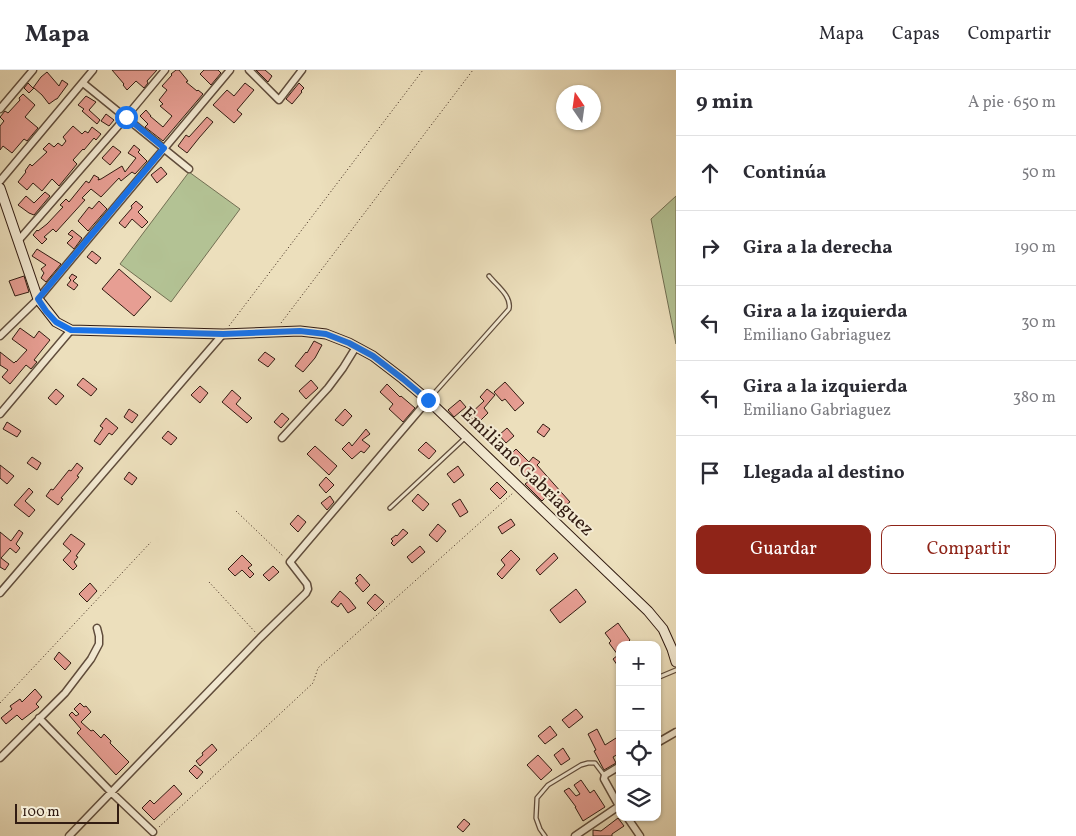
<!DOCTYPE html>
<html lang="es">
<meta charset="utf-8">
<style>
body{margin:0;font-family:Vollkorn,serif;background:#f7f7f7;color:#2b2b33}
.controls{position:absolute;right:15px;bottom:15px;display:grid;overflow:hidden;border-radius:10px;box-shadow:0 1px 4px #0004}
.controls button{width:45px;height:45px;display:grid;place-items:center;padding:0;border:0;border-bottom:1px solid #e1e1e2;background:#fff;color:#2b2b33;font:25px sans-serif}
.compass{position:absolute;left:556px;top:15px;width:45px;height:45px;border-radius:50%;background:#fff;box-shadow:0 1px 4px #0004;rotate:347deg}
.scale{position:absolute;left:15px;bottom:12px;width:104px;box-sizing:border-box;padding-left:5px;border:2px solid #321c12;border-top:0;font-size:14px;line-height:18px;white-space:nowrap;color:#321c12;-webkit-text-stroke:4px #f3ead3;paint-order:stroke}
.stop{position:absolute;width:15px;height:15px;margin:-11px;border:4px solid #1a73e8;border-radius:50%;background:#fff}
.stop.end{background:#1a73e8;border-color:#fff;box-shadow:0 1px 5px #0008}
.list{margin:0;padding:0;list-style:none}
h2{display:flex;justify-content:space-between;align-items:center;height:65px;margin:0;padding:0 20px;font-size:21px}
h2 small{font-size:16px;font-weight:400;color:#7c7c81}
.list li{display:grid;grid-template-columns:32px 1fr auto;gap:15px;align-items:center;box-sizing:border-box;height:75px;padding:0 20px;border-top:1px solid #e1e1e2}
.list b{display:block;font-size:19px;white-space:nowrap}
.list p{margin:0;font-size:16px;white-space:nowrap;color:#7c7c81}
.list em{font-size:16px;font-style:normal;color:#7c7c81}
.actions{display:flex;gap:10px;padding:15px 20px}
.actions a{flex:1;padding:11px 0;border:1px solid #8f2418;border-radius:10px;text-align:center;font-size:18px;color:#8f2418}
.actions .main{background:#8f2418;color:#fff}
.icon{flex:none;width:28px;height:28px;fill:none;stroke:currentColor;stroke-width:2;stroke-linecap:round;stroke-linejoin:round}
.map{position:relative;flex:none;width:676px;height:766px;overflow:hidden}
header{display:flex;align-items:center;gap:30px;box-sizing:border-box;height:70px;padding:0 25px;background:#fff;border-bottom:1px solid #e1e1e2}
header strong{font-size:24px}
nav{display:flex;gap:28px;margin-inline-start:auto;font-size:18px}
main{display:flex}
aside{flex:1;background:#fff}
.map>svg:first-child{display:block}
.green{fill:#b3c294;stroke:#726f53}
.building{fill:#e79e93;stroke:#321c12}
.lines{fill:none;stroke-linecap:round;stroke-linejoin:round}
.service-casing{stroke:#604d3c;stroke-width:5.5}
.minor-casing{stroke:#604d3c;stroke-width:9}
.secondary-casing{stroke:#321c12;stroke-width:11}
.path{stroke:#321c12;stroke-width:1;stroke-dasharray:1 2.5;stroke-linecap:butt}
.service{stroke:#f3ead3;stroke-width:3}
.minor{stroke:#f3ead3;stroke-width:6}
.secondary{stroke:#f3ead3;stroke-width:9}
.route{stroke:#1a73e8;stroke-width:6}
.labels{text-anchor:middle;dominant-baseline:central;stroke-width:4;stroke-linejoin:round;paint-order:stroke}
.street-label{font-size:19px;fill:#321c12;stroke:#f3ead3}
</style>
<header>
<strong>Mapa</strong>
<nav><a>Mapa</a><a>Capas</a><a>Compartir</a></nav>
</header>
<main>
<div class="map">
<svg width="676" height="766" viewBox="0 0 676 766">
<rect width="100%" height="100%" fill="#ecdfbc"/>
<filter id="stains"><feTurbulence type="fractalNoise" baseFrequency=".004" numOctaves="4"/><feColorMatrix values="0 0 0 0 .2 0 0 0 0 .09 0 0 0 0 .02 0 0 0 .5 -.17"/></filter>
<radialGradient id="worn" r=".72"><stop offset=".6" stop-color="#630" stop-opacity="0"/><stop offset="1" stop-color="#630" stop-opacity=".3"/></radialGradient>
<path class="green" d="M189,102L240,139L171,232L120,194Z
M676,126V274L651,149Z"/>
<path class="building" d="M112,0H157L147,11L148,13L144,18L136,11L127,20L123,15L124,14Z
M176,0H179L188,11L186,12L197,21L198,20L203,24L163,71L145,57L148,54L140,46L146,40L151,46H150L163,57L172,46L160,36L163,34L159,30L167,20L162,16L172,5L171,4Z
M204,0H218L221,3L211,15L200,4Z
M256,0H265L272,6L268,12Z
M47,2L59,16L62,10L68,14L57,29H56L49,34L42,25L34,18L29,23L24,18L28,13L33,18L41,7Z
M245,13L254,20L237,40L242,44L234,53L213,35L227,20L234,26Z
M299,13L304,18L301,21L302,22L292,34L286,29Z
M23,24L35,35L25,47L38,58L27,71L24,69L12,83L3,76L0,80V56L4,51L0,47L5,41L8,43L20,30L19,28Z
M86,26L96,32L89,40L100,50L97,54L82,41L84,39L78,35Z
M106,44L114,50L109,56L101,51Z
M207,47L213,52L199,68L187,83L178,76L186,65L189,67Z
M73,56L82,64L85,61L88,63L92,57L101,64L96,70L94,68L84,80L83,79L73,90L77,94L59,116L52,109L42,121L33,113L27,120L18,112L26,102L25,101L30,94L32,96L47,82L43,79L49,73L54,77L58,73L62,76L66,71L63,67Z
M134,75L140,80L138,82L147,91L135,104L132,102L121,111L119,108L101,127L91,119L82,128L85,130L56,162L53,159L44,167L47,169L42,174L33,165L37,160L38,161L47,154L63,137L60,135L66,129L69,132L86,111L89,113L94,105L99,108L98,110L101,109L122,96L125,102L136,88L128,83Z
M113,76L121,82L110,95L102,88Z
M161,97L167,104L157,113L151,105Z
M45,122L50,126L34,145L29,143L18,135L26,126L34,133Z
M99,131L107,139L88,161L78,151L89,137L92,139Z
M136,131L143,137L138,142L148,152L142,158L132,149L125,158L119,153L132,138L131,136Z
M72,160L82,168L74,179L67,173L73,167L68,164Z
M37,179L61,194L46,212L41,208L44,203L41,199L46,195L32,186Z
M92,181L101,188L96,194L87,187Z
M119,199L151,227L134,246L102,219Z
M72,204L77,207L73,211L78,215L74,220L67,215L71,210L69,208Z
M24,206L29,222L15,226L9,211Z
M20,258L34,268L39,261L50,270L34,290L37,292L31,299L26,295L10,314L2,307L8,300L0,295V282L14,293L16,291V292L27,280L12,269Z
M314,271L322,275L315,288L303,302L295,296L306,282L307,283Z
M265,282L275,289L268,297L258,290Z
M83,308L97,319L91,326L77,315Z
M311,310L318,318L306,329L299,321Z
M505,312L524,333L515,341L505,329L502,331L494,322Z
M387,314L400,327L401,326L415,338L403,352L389,339L393,334L380,322Z
M200,316L208,323L200,333L191,325Z
M56,319L64,326L56,335L48,328Z
M487,319L495,325L484,338L488,343L477,354L469,345L484,331L480,327Z
M232,320L241,328L236,334L252,348L247,353L222,332Z
M460,330L466,337L454,347L448,340Z
M129,339L138,345L132,353L124,347Z
M345,339L352,346L343,356L335,350Z
M282,343L289,349L281,358L274,352Z
M106,348L118,358L112,365L109,363L100,375L94,371L103,358L100,356Z
M7,352L21,361L17,367L3,359Z
M543,354L550,359L544,367L537,362Z
M507,358L514,366L506,373L499,365Z
M366,359L370,364L362,370L370,376L364,383L361,381L352,389L342,379L349,372L352,376Z
M168,361L177,368L171,375L162,368Z
M426,372L436,381L429,389L418,380Z
M315,376L337,396L329,405L307,384Z
M516,379L529,392L533,387L540,392L537,395L570,432L563,437L555,428L553,429L548,425L542,431L525,414L529,411L520,404L523,399L509,386Z
M32,387L41,393L37,400L27,393Z
M77,393L83,398L77,406L79,407L61,428L63,429L58,435L46,426L51,419L53,420L69,400L71,401Z
M0,395L14,406L7,414L0,408Z
M458,396L464,405L454,413L447,404Z
M129,402L137,408L132,415L124,409Z
M326,407L334,415L326,423L319,415Z
M497,412L507,422L500,429L490,419Z
M29,418L33,422L25,431L35,440L29,447L14,435Z
M418,424L429,434L423,441L412,431Z
M330,426L334,432L327,440L321,433Z
M460,429L468,442L460,447L452,434Z
M298,445L306,452L298,462L290,454Z
M511,449L515,455L502,464L498,457Z
M438,454L446,461L437,472L429,465Z
M403,459L408,463L394,476L391,473L393,471L391,469L396,465L397,466Z
M19,460L23,463L16,474L20,478L16,483L10,478L1,488L9,494L5,500L0,497V462L11,471Z
M71,464L85,474L76,486L78,487L74,492L77,496L73,500L63,490L71,481L63,474Z
M420,476L425,482L412,493L407,487Z
M511,480L520,489L502,509L497,504L505,495L501,490Z
M554,483L558,488L540,505L536,500Z
M242,485L252,495L248,498L254,504L250,508L242,500L235,506L228,499Z
M273,496L279,502L269,511L263,505Z
M360,504L370,515L363,522L355,513L358,511L356,508Z
M90,513L97,521L87,532L79,524Z
M576,519L586,532L560,553L550,540Z
M340,521L349,529L356,538L348,543L341,533L338,537L331,532Z
M375,524L384,532L375,541L367,533Z
M618,553L630,570L625,575H620V599L613,589L618,585L609,573L611,571L605,563Z
M59,582L71,593L65,600L54,589Z
M35,619L42,627L36,634L39,637L22,650L17,645L6,654L1,648L12,639L10,636L20,629L22,632Z
M80,633L84,637L86,636L91,642L81,652L91,661L93,660L101,668L104,664L111,671L110,673L129,692L116,705L77,663L81,659L69,645L72,642L76,646L79,644L74,639Z
M576,639L583,647L569,658L562,650Z
M550,656L557,665L545,674L538,666Z
M597,659L605,675L616,668L620,675V683L613,687L616,693L604,700L594,681L596,680L588,664Z
M212,674L217,680L200,696L196,691L203,685L202,683Z
M563,678L570,689L561,695L554,685Z
M538,685L552,700L541,710L527,695Z
M195,695L203,702L197,709L189,701Z
M581,710L590,723L594,720L605,737L583,751L575,737H576L564,721L569,718L576,726L580,724L574,715Z
M174,715L182,724L154,750L142,738L150,730L154,734Z
M618,748L624,756L612,764V766H593V760L601,761Z
M464,749L470,754L463,762L457,757Z"/>
<g class="lines">
<g class="service-casing">
<path id="service" d="M429,329L509,239C512,226 496,215 489,206
M390,438L466,367
M657,608L676,600
M545,766L540,759L536,748L537,728L548,715L581,695L588,693H595L604,705"/>
</g>
<g class="minor-casing">
<path id="minor" d="M249,0L279,30L302,0
M83,13L189,99
M0,39L33,0
M0,111L93,0
M18,171L126,47L165,0
M0,266L38,229L230,0
M0,344L71,260
M282,368L328,318L343,298L356,277
M0,523L223,264
M39,648L111,722L153,762
M657,673L676,662
M0,688L65,623L91,589L99,574V566L97,558
M627,747L640,766
M69,766L260,568L306,523L308,519L307,514L290,492L428,330
M575,766L619,736L604,709L605,705L620,696"/>
</g>
<g class="secondary-casing">
<path id="secondary" d="M0,118L38,229L56,252L71,260L223,264L300,261L326,264L349,273L373,286L403,309L428,330L648,541L663,559L672,579L676,592"/>
</g>
<path class="path" d="M281,253L473,0
M229,256L423,0
M236,441L284,487
M209,512L256,563
M0,633L151,472
M159,757L313,613L318,598L513,423"/>
<use href="#service" class="service"/>
<use href="#minor" class="minor"/>
<use href="#secondary" class="secondary"/>
</g>
<g class="lines">
<path class="route" d="M126,47L164,78L38,229L46,241L56,252L71,260L223,264L300,261L326,264L349,273L373,286L403,309L428,330"/>
</g>
<g class="labels">
<g class="street-label">
<text transform="translate(527 402) rotate(44)">Emiliano Gabriaguez</text>
</g>
</g>
<rect width="100%" height="100%" filter="url(#stains)"/>
<rect width="100%" height="100%" fill="url(#worn)"/>
</svg>
<div class="controls">
<button>+</button>
<button>−</button>
<button><svg class="icon" aria-label="locate" viewBox="0 0 24 24"><circle cx="12" cy="12" r="6"/><path d="M12 2v4M12 18v4M2 12h4M18 12h4"/></svg></button>
<button><svg class="icon" aria-label="layers" viewBox="0 0 24 24"><path d="M12 4l9 5-9 5-9-5zM3 14l9 5 9-5"/></svg></button>
</div>
<svg class="compass" viewBox="-18 -18 36 36"><path d="M0-13l5 13h-10z" fill="#e53935"/><path d="M0 13l5-13h-10z" fill="#7c7c81"/></svg>
<div class="scale">100 m</div>
<div class="stop" style="left:126px;top:47px"></div>
<div class="stop end" style="left:428px;top:330px"></div>
</div>
<aside>
<h2>9 min<small>A pie · 650 m</small></h2>
<ul class="list">
<li><svg class="icon" aria-label="ahead" viewBox="0 0 24 24"><path d="M12 20V5M6 11l6-6 6 6"/></svg><div><b>Continúa</b></div><em>50 m</em></li>
<li><svg class="icon" aria-label="right" viewBox="0 0 24 24"><path d="M7 20v-9h11M14 6l5 5-5 5"/></svg><div><b>Gira a la derecha</b></div><em>190 m</em></li>
<li><svg class="icon" aria-label="left" viewBox="0 0 24 24"><path d="M17 20v-9H6M10 6l-5 5 5 5"/></svg><div><b>Gira a la izquierda</b><p>Emiliano Gabriaguez</p></div><em>30 m</em></li>
<li><svg class="icon" aria-label="left" viewBox="0 0 24 24"><path d="M17 20v-9H6M10 6l-5 5 5 5"/></svg><div><b>Gira a la izquierda</b><p>Emiliano Gabriaguez</p></div><em>380 m</em></li>
<li><svg class="icon" aria-label="arrive" viewBox="0 0 24 24"><path d="M6 21V4h12l-3 4 3 4H6"/></svg><div><b>Llegada al destino</b></div></li>
</ul>
<div class="actions"><a class="main">Guardar</a><a>Compartir</a></div>
</aside>
</main>
